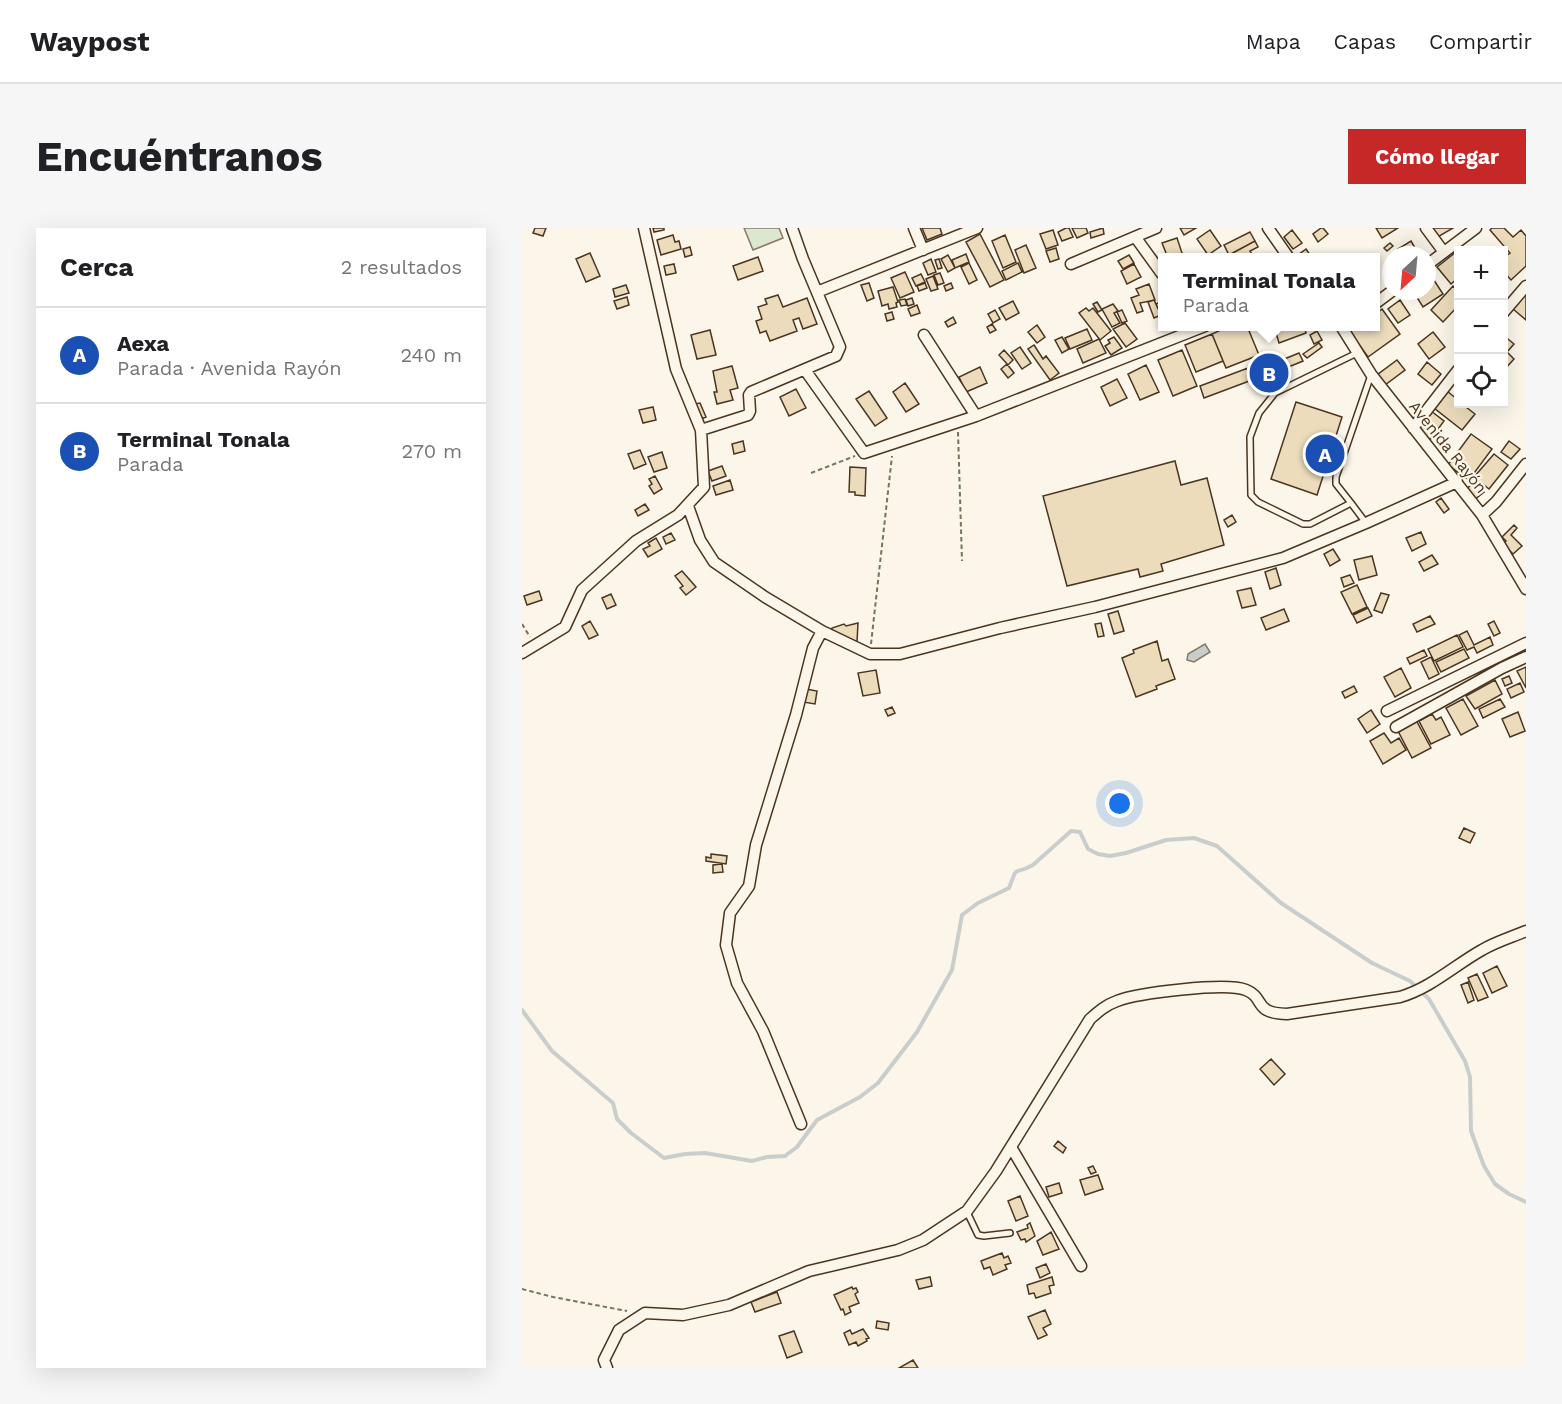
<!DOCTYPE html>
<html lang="es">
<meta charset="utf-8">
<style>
body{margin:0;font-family:"Work Sans",sans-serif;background:#f6f6f6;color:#202124}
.controls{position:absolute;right:18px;top:18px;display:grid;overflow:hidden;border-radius:0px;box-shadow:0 6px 24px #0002}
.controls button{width:54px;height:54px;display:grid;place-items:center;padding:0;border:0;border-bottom:2px solid #e0e0e0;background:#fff;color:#202124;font:30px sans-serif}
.compass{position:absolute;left:860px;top:18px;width:54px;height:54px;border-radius:50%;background:#fff;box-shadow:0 6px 24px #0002;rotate:206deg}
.you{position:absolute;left:598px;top:576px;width:21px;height:21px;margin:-15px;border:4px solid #fff;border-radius:50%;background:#1a73e8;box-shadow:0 0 0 9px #1a73e833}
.badge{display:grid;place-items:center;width:39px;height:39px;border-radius:50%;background:#c62828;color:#fff;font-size:20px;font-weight:700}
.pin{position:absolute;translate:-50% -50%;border:3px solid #fff;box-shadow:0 2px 6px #0006}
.popup{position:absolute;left:636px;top:25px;width:222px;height:78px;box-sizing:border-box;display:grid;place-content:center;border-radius:0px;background:#fff;filter:drop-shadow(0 2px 4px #0005);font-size:20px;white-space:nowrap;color:#757577}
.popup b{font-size:22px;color:#202124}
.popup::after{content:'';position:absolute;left:50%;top:100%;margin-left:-12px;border:12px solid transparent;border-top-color:#fff}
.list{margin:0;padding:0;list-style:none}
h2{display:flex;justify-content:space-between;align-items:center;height:78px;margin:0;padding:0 24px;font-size:26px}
h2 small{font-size:20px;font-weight:400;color:#757577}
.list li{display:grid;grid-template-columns:39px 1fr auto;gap:18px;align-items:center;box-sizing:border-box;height:96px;padding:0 24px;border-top:2px solid #e0e0e0}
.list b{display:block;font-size:22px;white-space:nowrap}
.list p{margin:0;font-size:20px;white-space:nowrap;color:#757577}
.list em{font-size:20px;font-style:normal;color:#757577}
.icon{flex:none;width:33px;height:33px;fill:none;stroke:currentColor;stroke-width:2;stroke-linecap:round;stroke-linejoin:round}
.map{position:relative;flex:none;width:1004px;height:1140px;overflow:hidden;border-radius:0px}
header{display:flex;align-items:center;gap:36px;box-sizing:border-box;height:84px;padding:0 30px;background:#fff;border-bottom:2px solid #e0e0e0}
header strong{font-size:28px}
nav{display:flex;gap:33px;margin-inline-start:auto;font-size:21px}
.intro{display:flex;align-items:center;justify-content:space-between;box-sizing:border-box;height:144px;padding:0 36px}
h1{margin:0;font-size:42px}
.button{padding:15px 27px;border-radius:0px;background:#c62828;color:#fff;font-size:21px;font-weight:700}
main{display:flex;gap:36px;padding:0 36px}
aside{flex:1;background:#fff;border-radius:0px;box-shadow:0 6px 24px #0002}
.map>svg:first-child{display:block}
.green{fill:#dce7d0;stroke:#887966;stroke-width:1.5}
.water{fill:#c9cecd;stroke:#887966;stroke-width:1.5}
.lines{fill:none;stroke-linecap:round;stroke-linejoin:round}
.stream{stroke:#c9cecd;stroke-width:4}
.building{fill:#ecdcbc;stroke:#4a3520;stroke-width:1.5}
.lane-casing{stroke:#4a3520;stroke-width:8}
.street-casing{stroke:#4a3520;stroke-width:13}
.path{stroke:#7f6f5c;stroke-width:2;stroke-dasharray:4.5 3;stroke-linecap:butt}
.lane{stroke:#fbf6e9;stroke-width:5}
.street{stroke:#fbf6e9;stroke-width:10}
.labels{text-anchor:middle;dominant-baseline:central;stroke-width:4.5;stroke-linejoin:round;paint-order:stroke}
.street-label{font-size:16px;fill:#4a3520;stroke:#fbf6e9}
</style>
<header>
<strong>Waypost</strong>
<nav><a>Mapa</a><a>Capas</a><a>Compartir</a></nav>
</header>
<div class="intro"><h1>Encuéntranos</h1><a class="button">Cómo llegar</a></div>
<main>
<aside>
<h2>Cerca<small>2 resultados</small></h2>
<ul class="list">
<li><span class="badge" style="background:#1a4fb4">A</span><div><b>Aexa</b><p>Parada · Avenida Rayón</p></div><em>240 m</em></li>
<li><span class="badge" style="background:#1a4fb4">B</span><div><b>Terminal Tonala</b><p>Parada</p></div><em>270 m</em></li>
</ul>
</aside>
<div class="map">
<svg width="1004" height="1140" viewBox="0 0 1004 1140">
<rect width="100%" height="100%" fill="#fbf6e9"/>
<path class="green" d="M222,0H257L261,10L231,22Z"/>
<path class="water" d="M683,416L688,424L672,434L665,432L666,426Z"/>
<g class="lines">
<path class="stream" d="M0,782L30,823L91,875L95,891L109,905L142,930L163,926L183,925L230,933L245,929L263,928L275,919L295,892L338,869L356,855L395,804L430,742L440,687L456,675L487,660C497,634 490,649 511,637L549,603L558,604L566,621L576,626L588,628L604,625L644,612L672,610L695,618L759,675L850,735L888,753L907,771L943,833L948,849L949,903L962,938L973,956L987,966L1004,974"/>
</g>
<path class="building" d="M13,0H24L21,8L11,5Z
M131,0H142V2L132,4Z
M400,0H418L420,6L405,12Z
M544,0H547L551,9L540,13L536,4Z
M550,0H564L566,5L555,10Z
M581,0L582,6L569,10L568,4Z
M658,0H674L662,7Z
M799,0H801L806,6L796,14L791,6Z
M854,0H876L860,10Z
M908,0H931L914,10Z
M970,0H982L991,9L999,2L1004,8V38L989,52L981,43V30L988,25L968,2Z
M531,2L536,17L524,21L518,6Z
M688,2L699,18L686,27L675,11Z
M770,2L780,15L771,21L762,9Z
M728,4L733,13L707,27L702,17Z
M458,6L482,52L468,59L444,14Z
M151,7L153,14L157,13L159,21L139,27L135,12Z
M483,7L494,34L481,40L470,13Z
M655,10L660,25L646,30L640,15Z
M733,13L736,19L728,23L731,28L727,30H708L707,27Z
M889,13L896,25L893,27H880L876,21Z
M868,15L871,18L865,23L862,20Z
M504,17L514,40L502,45L493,22Z
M168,19L170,27L163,29L161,21Z
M534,20L537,31L528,34L524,23Z
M939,20L941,22H936V50L929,56L915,39Z
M784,21L790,30H772Z
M68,25L78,48L64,54L54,31Z
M444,26L447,34L433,40L430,32Z
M426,27L433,40L426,44L419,31Z
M607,27L612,35L601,41L596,33Z
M236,29L241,43L216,52L211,38Z
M409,31L414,44L406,47L401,35Z
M417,31L420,40L416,41L413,32Z
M447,35L455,52L447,56L439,39Z
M496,35L500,44L484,52L480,43Z
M152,36L154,45L144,47L142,38Z
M612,36L619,49L605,56L599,43Z
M383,44L392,64L378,70L369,50Z
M418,45L422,55L416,57L412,47Z
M399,46L403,54L394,58L390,50Z
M908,46L921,66L901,79L891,63H905V48Z
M411,48L416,61L409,63L404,51Z
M347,55L352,70L345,73L339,57Z
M403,55L405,60L397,63L395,58Z
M429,55L431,60L424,63L422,58Z
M627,56L633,72L618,75L621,83L615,85L609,70L617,67L614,61Z
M104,57L107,65L93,69L91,61Z
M931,58L936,63V78L921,94L909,82Z
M371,59L376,74L374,75L375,79L367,81L366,76L360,78L356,63Z
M1004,65V92L991,81Z
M256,67L261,79L285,70L295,96L281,101L277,90L271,92L275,103L248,113L244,103L238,105L234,93L240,91L236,79L245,76L243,71Z
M105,69L107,77L95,81L92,73Z
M390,70L392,76L386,78L384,72Z
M383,71L385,77L379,78L377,72Z
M632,72L639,87L632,90L626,74Z
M878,72L888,87L876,95L866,81Z
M491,73L497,85L484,92L477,80Z
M640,73V86L639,87L634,76Z
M575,74L580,82L576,84L571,76Z
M591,76L596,83L592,85L598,95L590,99L580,81Z
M395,77L398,85L389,88L386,81Z
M564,80L567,83L571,80L589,103L578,112L557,85Z
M860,81L878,106L846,129L828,104L836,98H854V86Z
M473,82L478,91L471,95L466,86Z
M600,82L605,93L600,95L595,84Z
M370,84L372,91L365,93L363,86Z
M431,89L434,95L426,99L423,94Z
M603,95L615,111L604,119L591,101Z
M470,96L474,102L468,105L465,99Z
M515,97L523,109L515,115L506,104Z
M707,98H725L737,127L704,140L690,106Z
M752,98H782L784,105L757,115Z
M565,101L570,112L548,121L543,110Z
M188,102L194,127L175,131L169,107Z
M795,103L800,112L792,116L788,107Z
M911,104L923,119L907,131L896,116Z
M690,106L701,133L674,144L663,117Z
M540,109L547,121L540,125L533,112Z
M592,109L600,120L589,127L583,118L588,115L586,112Z
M577,111L584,125L561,135L555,121Z
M986,111L992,116L985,124L992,131L983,141L981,116Z
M797,115L800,119L785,130L781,126Z
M512,117L521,131L524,128L537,145L528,152L506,121Z
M498,119L509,135L500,141L489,125Z
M482,122L491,132L486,137L477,127Z
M660,122L675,158L651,168L636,132Z
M777,125L781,133L764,140L760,132Z
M875,132L883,142L863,157L855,147Z
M905,134L919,146L910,157L896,146Z
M485,136L492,145L486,150L479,141Z
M624,137L637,164L618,172L606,146Z
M210,138L216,160L208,162L211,172L195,176L192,164H195L191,143Z
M458,139L465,155L444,164L437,149Z
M726,140L730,152L682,170L678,158Z
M595,151L605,170L588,178L579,159Z
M383,155L397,176L384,184L371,164Z
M274,161L284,180L267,188L258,169Z
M347,163L365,190L353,198L334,171Z
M925,163L936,172V176H940L953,186L940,202L912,180Z
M774,174L820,189L795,267L749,251Z
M178,175L184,189L179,191L172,176Z
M131,179L134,192L121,195L117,182Z
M909,183L922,193L908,212L895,202Z
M949,206L970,221L947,252L926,237Z
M221,213L223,223L212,226L210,216Z
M987,213L998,221L989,231L979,224Z
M118,222L124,236L112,241L106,226Z
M140,224L145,240L132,244L126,229Z
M972,226L986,237L967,261L952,249Z
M653,233L659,257L685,250L702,317L639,336L641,343L618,349L616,341L545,358L521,268Z
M200,238L204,248L190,253L186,243Z
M328,239L344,240L343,268L333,267V264H327Z
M133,248L140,261L132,266L127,258L130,256L127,251Z
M208,252L211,262L194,267L191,258Z
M954,253L962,264L951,273L943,262Z
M919,270L927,281L922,285L914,274Z
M123,276L127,282L116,288L113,282Z
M710,287L714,294L706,299L702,292Z
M992,297L995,300L989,307L1000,318L991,326L981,316L984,313L980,309Z
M899,304L904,316L890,323L884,310Z
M149,305L153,312L144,316L141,309Z
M134,310L140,321L126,329L121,321L128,318L126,315Z
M811,321L818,332L808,338L802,326Z
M910,327L916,336L902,343L897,334Z
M850,328L855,347L837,352L832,332Z
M754,340L759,357L748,361L743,344Z
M160,343L174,359L164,367L158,360L161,358L153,348Z
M828,347L832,355L822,359L819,350Z
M835,357L845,379L830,386L819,364Z
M729,360L734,377L720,380L715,363Z
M17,363L20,372L5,377L2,368Z
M859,365L867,367L860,385L852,382Z
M89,366L94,377L85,381L80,370Z
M846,380L850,388L835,395L831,387Z
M762,381L767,393L744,402L739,390Z
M596,383L602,403L592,406L586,386Z
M908,388L913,396L895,404L891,396Z
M68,393L76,407L67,411L60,398Z
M972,393L978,405L972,408L966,396Z
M336,395L335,414L309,403L310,400L322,396L324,398Z
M579,395L582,408L576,409L573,396Z
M945,403L952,417L968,409L971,417L955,425L952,419L945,422L937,407Z
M935,407L941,419L912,433L906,421Z
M635,413L640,433L646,431L653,451L634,458L635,461L614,469L600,430L612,425L611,422Z
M942,421L947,430L919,444L914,434Z
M902,422L905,428L888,436L885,430Z
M909,429L917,446L907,451L899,434Z
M1004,439V460L995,443Z
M879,440L889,460L873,469L862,449Z
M354,442L358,465L341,468L336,445Z
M987,448L990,455L983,458L980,451Z
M973,452L980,466L953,481L944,468Z
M998,455L1002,464L989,470L985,461Z
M832,458L835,464L823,470L820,464Z
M284,461L295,463L293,476L281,474Z
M941,471L956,498L939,507L924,480Z
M978,471L983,479L961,490L957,481Z
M370,479L373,485L366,488L363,482Z
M849,482L858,496L845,505L836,491Z
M996,484L1003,503L988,509L980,491Z
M910,486L914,492L919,489L928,507L909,516L897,493Z
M894,492L909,520L890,530L875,501Z
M862,505L869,515L877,510L884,522L861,536L848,513Z
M942,600L953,605L948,615L937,610Z
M189,626L205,628L204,636L184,633V629L189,630Z
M200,636L201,644L191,645V637Z
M975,738L985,758L970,765L961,745Z
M955,746L966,769L956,773L946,750Z
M946,754L952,772L946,775L939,757Z
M749,831L763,846L752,857L738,841Z
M536,913L544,920L541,925L532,918Z
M571,938L574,944L569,946L566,940Z
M576,947L581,961L563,967L558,952Z
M537,955L540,965L527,969L524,959Z
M498,968L506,988L494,993L486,973Z
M508,995L513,1008L504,1014L503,1011L499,1012L495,1004L506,1000L505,997Z
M529,1004L537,1021L521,1027L515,1013Z
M480,1025L482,1030L486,1028L489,1035L483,1037L485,1041L471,1047L468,1039L462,1041L459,1033Z
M524,1036L528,1045L518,1050L514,1040Z
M408,1049L410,1058L397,1061L394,1052Z
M530,1049L532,1057L527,1058L529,1065L514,1070L512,1065L507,1066L505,1057Z
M330,1059L331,1061L334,1060L336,1064L333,1066L337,1075L327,1079L329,1084L323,1087L321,1081L319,1082L312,1067Z
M255,1064L259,1075L233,1084L229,1074Z
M523,1082L529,1096L521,1100L525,1107L516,1111L506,1089Z
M355,1093L367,1095L366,1102L354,1100Z
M341,1101L347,1110L344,1111L345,1113L336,1118L334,1114L327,1117L322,1105L328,1102L330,1106Z
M272,1103L280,1124L265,1130L257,1108Z
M391,1132L396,1140H377Z"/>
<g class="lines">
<g class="lane-casing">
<path id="lane" d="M835,125L753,165L737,185L728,209L729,267L736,274L781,296H788L829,275L814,256V249L849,147
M829,275L844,295
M445,984L456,1007L462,1008L488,1005"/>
</g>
<g class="street-casing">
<path id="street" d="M392,0L401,22
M746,0L767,30
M904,0L921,23
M614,10L640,46
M549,36L634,0
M905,37L954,0
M295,64L455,0
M854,75L870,63
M981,85L1004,58
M819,98L849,146L960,287L1004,361
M402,107L454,188
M283,142L342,225L454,188L683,98
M891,200L936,142
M179,202L226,187L228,183L227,167L229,164L314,128L318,119L281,31L270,0
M166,278L178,312L192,334L243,369L300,403
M960,287L974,274L1004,236
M0,425L43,399L60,362L114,313L156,287L182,259L179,202L154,141L122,0
M865,483L1004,415
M874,499L980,440L1004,429
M279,896L241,803L215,755L204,717L208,685L227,658L234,617L274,487L291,420L300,403L348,426H378L478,400L573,379L761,330L844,295L935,254
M489,919L559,1038
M85,1140L82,1132L97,1102L123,1085L161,1087L207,1077L287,1043L376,1022L401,1012L445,983L474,943L568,791C577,783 584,777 595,773C615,765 704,754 724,762C744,770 730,785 765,786L878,769C909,760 933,737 960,722C973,714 990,709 1004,703"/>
</g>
<path class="path" d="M436,204L440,333
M289,245L333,228
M0,396L8,409
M349,416L370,228
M0,1061L31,1069L105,1083"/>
<use href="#lane" class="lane"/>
<use href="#street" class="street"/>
</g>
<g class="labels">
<g class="street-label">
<text transform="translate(926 219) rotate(51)">Avenida Rayón</text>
</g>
</g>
</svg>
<div class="controls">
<button>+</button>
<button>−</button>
<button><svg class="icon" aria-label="locate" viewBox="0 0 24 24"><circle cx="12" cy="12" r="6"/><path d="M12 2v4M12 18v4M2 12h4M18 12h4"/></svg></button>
</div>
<svg class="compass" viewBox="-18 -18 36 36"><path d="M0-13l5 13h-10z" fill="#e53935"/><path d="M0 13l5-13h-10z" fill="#757577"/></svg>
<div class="you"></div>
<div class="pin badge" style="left:803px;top:226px;background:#1a4fb4">A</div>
<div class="pin badge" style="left:747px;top:145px;background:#1a4fb4">B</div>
<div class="popup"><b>Terminal Tonala</b>Parada</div>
</div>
</main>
